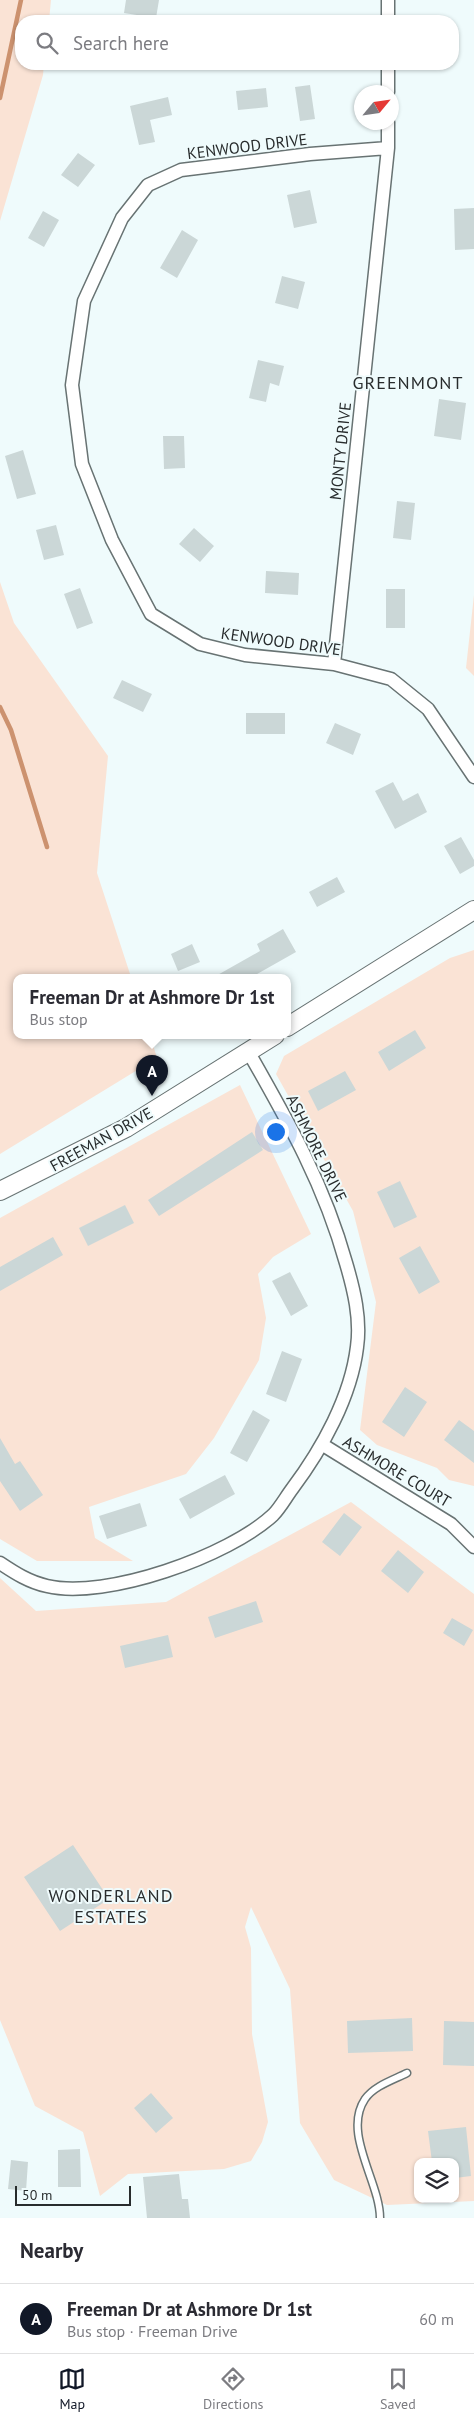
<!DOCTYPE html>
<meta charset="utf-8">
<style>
body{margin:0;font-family:"PT Sans",sans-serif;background:#f2f2f3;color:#2b2b33}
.controls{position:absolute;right:15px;bottom:15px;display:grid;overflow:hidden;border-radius:10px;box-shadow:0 1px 4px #0004}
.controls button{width:45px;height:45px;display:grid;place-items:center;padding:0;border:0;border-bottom:1px solid #e1e1e2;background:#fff;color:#2b2b33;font:25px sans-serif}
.compass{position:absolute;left:354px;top:85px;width:45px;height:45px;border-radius:50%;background:#fff;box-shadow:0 1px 4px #0004;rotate:61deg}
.scale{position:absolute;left:15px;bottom:12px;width:116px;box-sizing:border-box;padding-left:5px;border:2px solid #282c2d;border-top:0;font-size:14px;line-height:18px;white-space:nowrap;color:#282c2d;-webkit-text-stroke:4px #effbfc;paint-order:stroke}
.you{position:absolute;left:275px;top:1131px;width:18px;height:18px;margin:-12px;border:4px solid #fff;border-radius:50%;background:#1a73e8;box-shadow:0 0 0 8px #1a73e833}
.badge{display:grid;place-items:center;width:32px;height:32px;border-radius:50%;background:#111827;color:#fff;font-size:16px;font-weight:700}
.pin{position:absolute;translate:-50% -41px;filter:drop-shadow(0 1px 2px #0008)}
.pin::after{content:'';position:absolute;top:26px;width:18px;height:15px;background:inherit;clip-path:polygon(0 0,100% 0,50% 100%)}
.popup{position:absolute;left:13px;top:974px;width:278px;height:65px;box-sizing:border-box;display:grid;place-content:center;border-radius:10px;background:#fff;filter:drop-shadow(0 1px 4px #0005);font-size:16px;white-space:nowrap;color:#7c7c81}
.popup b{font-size:19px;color:#2b2b33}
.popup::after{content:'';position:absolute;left:50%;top:100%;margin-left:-10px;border:10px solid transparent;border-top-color:#fff}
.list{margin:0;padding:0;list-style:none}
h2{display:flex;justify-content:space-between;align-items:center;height:65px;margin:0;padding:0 20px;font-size:21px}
h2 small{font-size:16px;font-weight:400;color:#7c7c81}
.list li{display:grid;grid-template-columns:32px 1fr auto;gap:15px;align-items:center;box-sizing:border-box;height:70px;padding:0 20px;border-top:1px solid #e1e1e2}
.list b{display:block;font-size:19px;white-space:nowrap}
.list p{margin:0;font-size:16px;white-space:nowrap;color:#7c7c81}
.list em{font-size:16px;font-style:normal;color:#7c7c81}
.icon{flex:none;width:28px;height:28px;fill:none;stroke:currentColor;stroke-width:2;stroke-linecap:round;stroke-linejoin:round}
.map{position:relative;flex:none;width:474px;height:2218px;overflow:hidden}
.search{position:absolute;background:#fff;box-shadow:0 1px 4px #0004;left:15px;right:15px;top:15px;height:55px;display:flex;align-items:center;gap:12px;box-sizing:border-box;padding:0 18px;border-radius:20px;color:#7c7c81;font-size:19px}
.sheet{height:135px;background:#fff}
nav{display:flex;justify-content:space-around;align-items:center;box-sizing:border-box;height:70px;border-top:1px solid #e1e1e2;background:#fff;font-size:14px;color:#7c7c81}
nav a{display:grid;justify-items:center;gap:2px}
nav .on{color:#111827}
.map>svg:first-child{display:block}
.green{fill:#fae3d5;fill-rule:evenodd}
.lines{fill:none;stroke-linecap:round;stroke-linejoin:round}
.stream{stroke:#cc926f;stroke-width:4.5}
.building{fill:#cbd7d7}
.lane-casing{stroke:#687373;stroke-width:9}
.street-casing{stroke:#687373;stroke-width:15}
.secondary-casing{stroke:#687373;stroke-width:20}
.lane{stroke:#fff;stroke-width:6}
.street{stroke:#fff;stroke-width:12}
.secondary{stroke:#fff;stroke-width:18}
.labels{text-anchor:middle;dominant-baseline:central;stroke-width:4;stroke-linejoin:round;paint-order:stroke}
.street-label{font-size:16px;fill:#282c2d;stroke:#effbfc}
.neighbourhood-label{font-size:18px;letter-spacing:1px;fill:#282c2d;stroke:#effbfc}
</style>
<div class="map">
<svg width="474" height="2218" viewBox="0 0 474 2218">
<rect width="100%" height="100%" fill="#effbfc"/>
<path class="green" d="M0,0H51L49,21H21V64H44L43,75L0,221Z
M0,582L14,623L108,756L97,873L131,977H17V1035H150L157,1058L0,1154Z
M474,595V676L466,668Z
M474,950V1486L449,1480L437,1468L377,1445L360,1430L376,1302L353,1211L276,1074L284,1056L450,958Z
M240,1085L311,1234L273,1257L258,1274L266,1318L259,1360L214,1438L186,1474L89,1507L95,1538L133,1561H37L0,1539V1218Z
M351,1502L474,1594V2201L387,2205L334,2180L300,2123L290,1989L251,1907L245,1927L251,1948L252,2034L268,2122L262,2142L251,2161L224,2169L128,2174L100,2196L83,2132L35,2106L0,2020V1578L36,1611L166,1602ZM418,2162H455V2199H418Z"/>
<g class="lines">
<path class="stream" d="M0,98L21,0
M0,707L11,730L47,847"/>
</g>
<path class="building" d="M126,0H159L156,18L124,13Z
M310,85L315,119L300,121L295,87Z
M266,88L268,107L238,110L236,91Z
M168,97L172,115L150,120L155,142L139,145L130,106Z
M78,153L95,165L78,187L61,175Z
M310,190L317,223L294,228L287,195Z
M474,208V249L455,250L454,209Z
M43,211L59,220L44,247L28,238Z
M182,230L198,240L177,278L160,268Z
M282,276L305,282L298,309L275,303Z
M258,360L284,366L279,386L270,383L266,402L249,398Z
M439,399L466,403L461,440L434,436Z
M163,436H184L185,468L164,469Z
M23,450L36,494L17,499L5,456Z
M397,501L415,503L411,540L393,538Z
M56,525L64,555L44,560L36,530Z
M194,528L214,546L200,562L179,544Z
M266,571L299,573L298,595L265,593Z
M80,588L93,623L77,629L64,594Z
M386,589H405V628H386Z
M122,680L152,694L143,712L113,698Z
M246,713H285V734H246Z
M335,723L361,734L353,755L326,743Z
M393,782L403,801L418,793L427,812L395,829L375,791Z
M461,837L474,860V866L460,874L444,846Z
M337,877L345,892L317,907L309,892Z
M283,929L296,952L252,977H214L260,951L257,944Z
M192,944L200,962L178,971L171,954Z
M415,1030L426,1048L389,1071L378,1052Z
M345,1071L356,1090L318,1111L308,1091Z
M252,1132L263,1150L159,1216L148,1200Z
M400,1181L417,1217L394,1228L377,1192Z
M125,1205L134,1223L88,1246L79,1228Z
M53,1237L63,1255L0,1291V1267Z
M420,1246L440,1282L419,1294L399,1258Z
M290,1272L308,1306L291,1316L272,1281Z
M282,1351L302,1359L286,1402L266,1394Z
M405,1387L427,1402L404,1437L382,1422Z
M253,1410L270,1420L247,1462L230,1453Z
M459,1420L474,1431V1463L444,1440Z
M0,1438L15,1464L20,1461L43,1495L20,1511L0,1481Z
M225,1475L235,1494L190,1519L179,1499Z
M140,1503L147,1526L107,1539L99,1516Z
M344,1513L362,1527L340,1556L322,1542Z
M398,1550L424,1572L408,1593L381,1571Z
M256,1601L263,1622L215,1638L208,1617Z
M452,1618L473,1630L464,1646L443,1633Z
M168,1635L173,1657L125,1668L120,1646Z
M73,1845L109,1899L60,1931L24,1877Z
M412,2018L413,2051L348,2053L347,2021Z
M444,2021L474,2022V2066L443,2065Z
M151,2093L173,2118L156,2133L134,2108Z
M466,2127L471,2176L455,2178V2162H432L428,2131Z
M80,2149L81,2187H58V2150Z
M11,2160L28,2162L26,2191L8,2189Z
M179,2174L182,2199H188L190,2218H147L143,2177Z"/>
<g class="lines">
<g class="lane-casing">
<path id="lane" d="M380,2218C380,2182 342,2133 365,2099C374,2086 393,2080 407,2073"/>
</g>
<g class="street-casing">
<path id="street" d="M388,21V0
M388,92V64
M388,148L310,154L181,170L148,185L122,218L84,301L72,385L82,464L112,540L151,614L200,644L245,655L334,664L391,679L428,709L474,777
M334,664L388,148V122
M323,1445L451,1524L474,1547
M0,1563C15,1573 29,1582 47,1586C106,1600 229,1556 273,1515C280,1508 286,1497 292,1489C322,1449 351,1397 357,1347C361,1319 354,1290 346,1263C324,1184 289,1123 248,1051"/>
</g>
<g class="secondary-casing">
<path id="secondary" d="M287,1027L474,910
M0,1191L126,1128L275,1035"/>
</g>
<use href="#lane" class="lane"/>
<use href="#street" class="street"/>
<use href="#secondary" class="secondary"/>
</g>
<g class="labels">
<g class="street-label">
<text transform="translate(247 146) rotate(-7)">KENWOOD DRIVE</text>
<text transform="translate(340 451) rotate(-84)">MONTY DRIVE</text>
<text transform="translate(281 641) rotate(8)">KENWOOD DRIVE</text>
<text transform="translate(101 1139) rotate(-29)">FREEMAN DRIVE</text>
<text transform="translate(317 1148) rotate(64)">ASHMORE DRIVE</text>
<text transform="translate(397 1471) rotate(31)">ASHMORE COURT</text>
</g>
<g class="neighbourhood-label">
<text x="408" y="382">GREENMONT</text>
<text x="111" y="1895">WONDERLAND<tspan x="111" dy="21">ESTATES</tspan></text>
</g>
</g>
</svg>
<div class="controls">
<button><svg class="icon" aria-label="layers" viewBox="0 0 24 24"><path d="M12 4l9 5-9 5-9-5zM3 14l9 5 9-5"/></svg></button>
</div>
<svg class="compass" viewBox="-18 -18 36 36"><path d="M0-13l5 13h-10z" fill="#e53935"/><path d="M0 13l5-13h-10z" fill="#7c7c81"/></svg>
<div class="scale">50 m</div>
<div class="you"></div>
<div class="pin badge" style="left:152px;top:1096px">A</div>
<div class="popup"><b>Freeman Dr at Ashmore Dr 1st</b>Bus stop</div>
<div class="search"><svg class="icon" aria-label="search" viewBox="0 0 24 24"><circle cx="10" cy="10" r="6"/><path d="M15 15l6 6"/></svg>Search here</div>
</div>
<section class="sheet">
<h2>Nearby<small></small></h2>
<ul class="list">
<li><span class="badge">A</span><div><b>Freeman Dr at Ashmore Dr 1st</b><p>Bus stop · Freeman Drive</p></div><em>60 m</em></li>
</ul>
</section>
<nav>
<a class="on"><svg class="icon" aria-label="map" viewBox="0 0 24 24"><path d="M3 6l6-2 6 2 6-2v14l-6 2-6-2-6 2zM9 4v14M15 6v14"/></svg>Map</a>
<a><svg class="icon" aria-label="directions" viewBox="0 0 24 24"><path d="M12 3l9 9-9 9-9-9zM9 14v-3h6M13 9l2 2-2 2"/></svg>Directions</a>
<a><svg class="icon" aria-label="saved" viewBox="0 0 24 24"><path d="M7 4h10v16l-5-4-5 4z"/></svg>Saved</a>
</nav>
